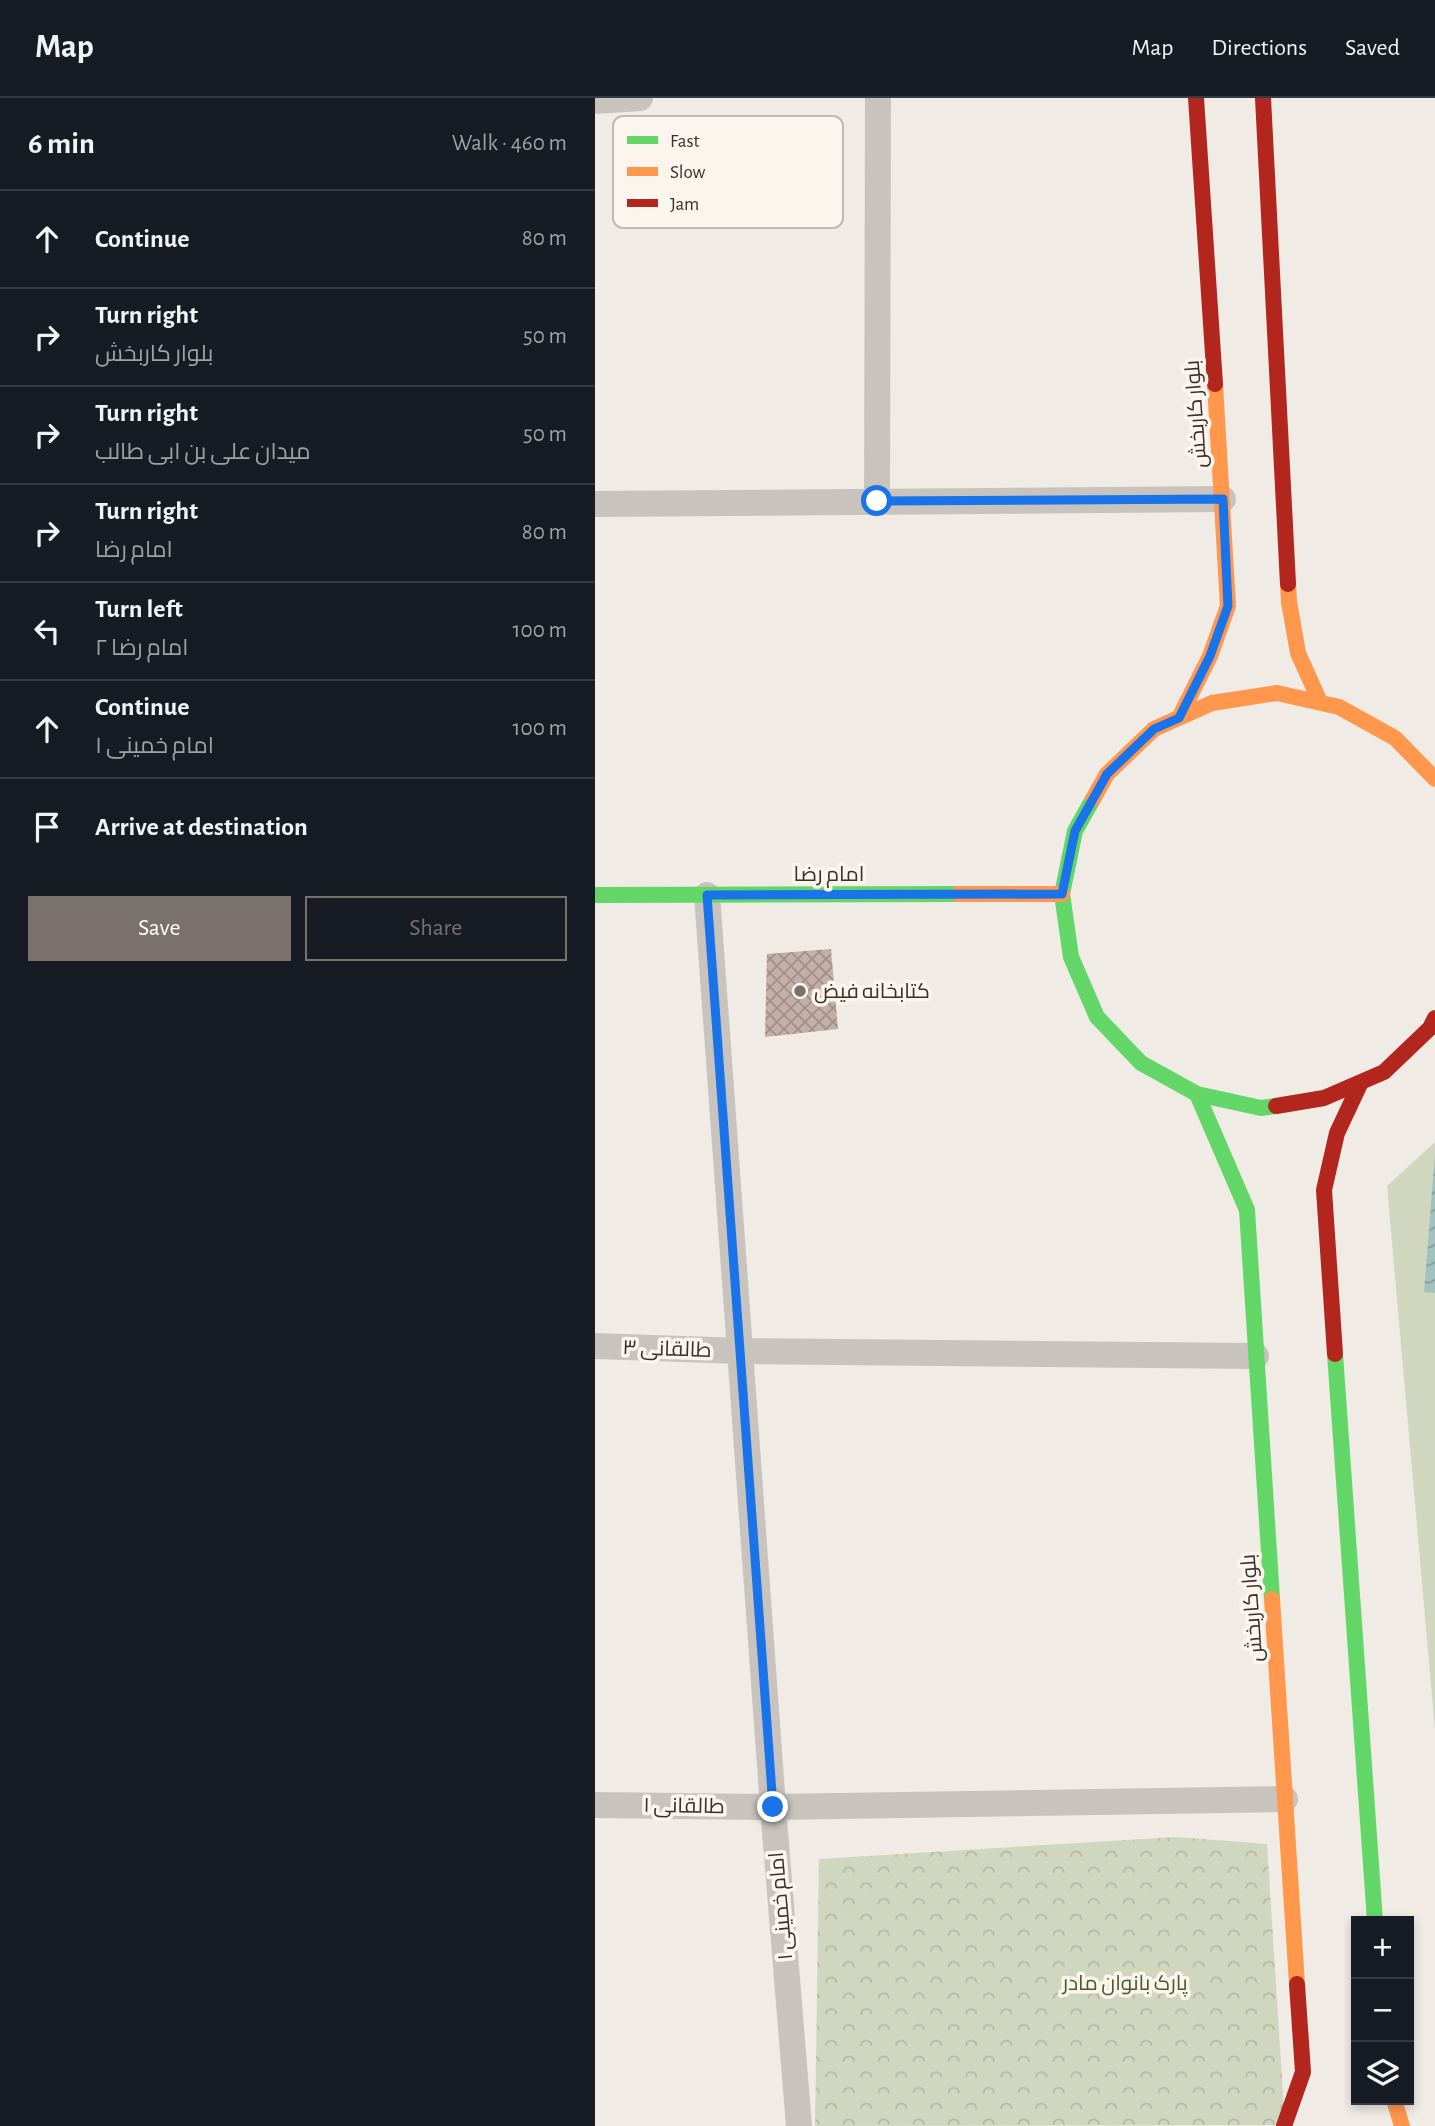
<!DOCTYPE html>
<meta charset="utf-8">
<style>
body{margin:0;font-family:"Alegreya Sans",Cairo,sans-serif;background:#242831;color:#f1f3f6}
.controls{position:absolute;right:21px;bottom:21px;display:grid;overflow:hidden;border-radius:0px;box-shadow:0 4px 10px #0003}
.controls button{width:63px;height:63px;display:grid;place-items:center;padding:0;border:0;border-bottom:2px solid #363941;background:#171b24;color:#f1f3f6;font:35px sans-serif}
.stop{position:absolute;width:21px;height:21px;margin:-16px;border:5px solid #1a73e8;border-radius:50%;background:#fff}
.stop.end{background:#1a73e8;border-color:#fff;box-shadow:0 2px 7px #0008}
.list{margin:0;padding:0;list-style:none}
h2{display:flex;justify-content:space-between;align-items:center;height:91px;margin:0;padding:0 28px;font-size:30px}
h2 small{font-size:23px;font-weight:400;color:#9ea1a6}
.list li{display:grid;grid-template-columns:46px 1fr auto;gap:21px;align-items:center;box-sizing:border-box;height:98px;padding:0 28px;border-top:2px solid #363941}
.list b{display:block;font-size:26px;white-space:nowrap}
.list p{margin:0;font-size:23px;white-space:nowrap;color:#9ea1a6}
.list em{font-size:23px;font-style:normal;color:#9ea1a6}
.actions{display:flex;gap:14px;padding:21px 28px}
.actions a{flex:1;padding:16px 0;border:2px solid #7a716c;border-radius:0px;text-align:center;font-size:24px;color:#7a716c}
.actions .main{background:#7a716c;color:#fff}
.icon{flex:none;width:38px;height:38px;fill:none;stroke:currentColor;stroke-width:2;stroke-linecap:round;stroke-linejoin:round}
.map{position:relative;flex:none;width:840px;height:2028px;overflow:hidden}
header{display:flex;align-items:center;gap:42px;box-sizing:border-box;height:98px;padding:0 35px;background:#171b24;border-bottom:2px solid #363941}
header strong{font-size:33px}
nav{display:flex;gap:38px;margin-inline-start:auto;font-size:24px}
main{display:flex}
aside{flex:1;background:#171b24}
.map>svg:first-child{display:block}
.park{fill:url(#park-crowns)}
.pitch{fill:#d1d6bf}
.water{fill:url(#water-waves)}
.building{fill:url(#building-cross-hatch)}
.lines{fill:none;stroke-linecap:round;stroke-linejoin:round}
.street{stroke:#c9c3be;stroke-width:26}
.fast{stroke:#63d668;stroke-width:16}
.slow{stroke:#ff974d;stroke-width:16}
.jam{stroke:#b3261e;stroke-width:16}
.route{stroke:#1a73e8;stroke-width:9}
.poi-dot{fill:#7a716c;stroke:#fbf5ee;stroke-width:2.5}
.labels{text-anchor:middle;dominant-baseline:central;stroke-width:7;stroke-linejoin:round;paint-order:stroke}
.street-label{font-size:21px;fill:#3b302b;stroke:#fbf5ee}
.poi-label{font-size:21px;fill:#3b302b;stroke:#fbf5ee;text-anchor:start}
.park-label{font-size:21px;fill:#4a5a2e;stroke:#fbf5ee}
.key{fill:#fbf5ee;stroke:#c1bab4;stroke-width:2}
.key-label{font-size:19px;fill:#3b302b}
</style>
<header>
<strong>Map</strong>
<nav><a>Map</a><a>Directions</a><a>Saved</a></nav>
</header>
<main>
<aside>
<h2>6 min<small>Walk · 460 m</small></h2>
<ul class="list">
<li><svg class="icon" aria-label="ahead" viewBox="0 0 24 24"><path d="M12 20V5M6 11l6-6 6 6"/></svg><div><b>Continue</b></div><em>80 m</em></li>
<li><svg class="icon" aria-label="right" viewBox="0 0 24 24"><path d="M7 20v-9h11M14 6l5 5-5 5"/></svg><div><b>Turn right</b><p>بلوار کاربخش</p></div><em>50 m</em></li>
<li><svg class="icon" aria-label="right" viewBox="0 0 24 24"><path d="M7 20v-9h11M14 6l5 5-5 5"/></svg><div><b>Turn right</b><p>میدان علی بن ابی طالب</p></div><em>50 m</em></li>
<li><svg class="icon" aria-label="right" viewBox="0 0 24 24"><path d="M7 20v-9h11M14 6l5 5-5 5"/></svg><div><b>Turn right</b><p>امام رضا</p></div><em>80 m</em></li>
<li><svg class="icon" aria-label="left" viewBox="0 0 24 24"><path d="M17 20v-9H6M10 6l-5 5 5 5"/></svg><div><b>Turn left</b><p>امام رضا ۲</p></div><em>100 m</em></li>
<li><svg class="icon" aria-label="ahead" viewBox="0 0 24 24"><path d="M12 20V5M6 11l6-6 6 6"/></svg><div><b>Continue</b><p>امام خمینی ۱</p></div><em>100 m</em></li>
<li><svg class="icon" aria-label="arrive" viewBox="0 0 24 24"><path d="M6 21V4h12l-3 4 3 4H6"/></svg><div><b>Arrive at destination</b></div></li>
</ul>
<div class="actions"><a class="main">Save</a><a>Share</a></div>
</aside>
<div class="map">
<svg width="840" height="2028" viewBox="0 0 840 2028">
<defs>
<pattern id="park-crowns" width="20" height="18" patternUnits="userSpaceOnUse" patternTransform="scale(1.75)"><rect width="20" height="18" fill="#d1d6bf"/><path d="M2 6a3 3 0 1 1 6 0M12 15a3 3 0 1 1 6 0" fill="none" stroke="#b4b8a4"/></pattern>
<pattern id="water-waves" width="16" height="10" patternUnits="userSpaceOnUse" patternTransform="scale(1.75)"><rect width="16" height="10" fill="#a1c2c1"/><path d="M0 5q4-4 8 0t8 0" fill="none" stroke="#849e9d"/></pattern>
<pattern id="building-cross-hatch" width="8" height="8" patternUnits="userSpaceOnUse" patternTransform="scale(1.75)"><rect width="8" height="8" fill="#c3afa7"/><path d="M0 0l8 8M0 8l8-8" fill="none" stroke="#a08f88"/></pattern>
</defs>
<rect width="100%" height="100%" fill="#f0ebe5"/>
<path class="park" d="M581,1739L672,1746L690,2027L220,2028L224,1761Z"/>
<path class="pitch" d="M840,1044V1632L792,1088Z"/>
<path class="water" d="M840,1056V1195L829,1194Z"/>
<path class="building" d="M236,851L243,931L170,939L172,856Z"/>
<g class="lines">
<path class="street" d="M0,3L45,0
M282,403L283,0
M0,406L628,401
M112,797L178,1709L204,2028
M0,1248L145,1253L661,1258
M0,1707L178,1709L690,1701"/>
<path class="fast" d="M498,701L480,733L467,796L476,859L502,919L546,965L602,996L666,1010L681,1008
M0,797L363,796
M602,996L652,1112L677,1501
M740,1256L780,1823"/>
<path class="slow" d="M693,486L694,504L703,555L725,604
M584,620L615,558L633,508L620,286
M498,701L512,676L559,631L617,605L682,595L744,609L800,640L840,681
M363,796H467
M677,1501L702,1886
M799,2002L807,2028"/>
<path class="jam" d="M601,0L620,286
M668,0L693,486
M681,1008L729,1000L789,974L835,930L840,920
M740,1256L729,1092L742,1035L766,984
M689,2028L708,1974L702,1886"/>
</g>
<g class="lines">
<path class="route" d="M178,1709L112,797L467,796L480,733L512,676L559,631L584,620L615,558L633,508L628,401L282,403"/>
</g>
<circle class="poi-dot" cx="205" cy="893" r="7"/>
<g class="labels">
<g class="street-label">
<text transform="translate(601 316) rotate(-94)">بلوار کاربخش</text>
<text x="234" y="776">امام رضا</text>
<text transform="translate(72 1251) rotate(2)">طالقانی ۳</text>
<text transform="translate(657 1510) rotate(-94)">بلوار کاربخش</text>
<text transform="translate(89 1708) rotate(1)">طالقانی ۱</text>
<text transform="translate(186 1808) rotate(-95)">امام خمینی ۱</text>
</g>
<g class="poi-label">
<text x="219" y="893">کتابخانه فیض</text>
</g>
<g class="park-label">
<text x="530" y="1885">پارک بانوان مادر</text>
</g>
</g>
<rect x="18" y="18" width="230" height="112" rx="10" class="key"/>
<rect x="32" y="38" width="31" height="8" fill="#63d668"/>
<rect x="32" y="69" width="31" height="9" fill="#ff974d"/>
<rect x="32" y="101" width="31" height="8" fill="#b3261e"/>
<g class="key-label">
<text x="75" y="49">Fast</text>
<text x="75" y="80">Slow</text>
<text x="75" y="112">Jam</text>
</g>
</svg>
<div class="controls">
<button>+</button>
<button>−</button>
<button><svg class="icon" aria-label="layers" viewBox="0 0 24 24"><path d="M12 4l9 5-9 5-9-5zM3 14l9 5 9-5"/></svg></button>
</div>
<div class="stop" style="left:282px;top:403px"></div>
<div class="stop end" style="left:178px;top:1709px"></div>
</div>
</main>
